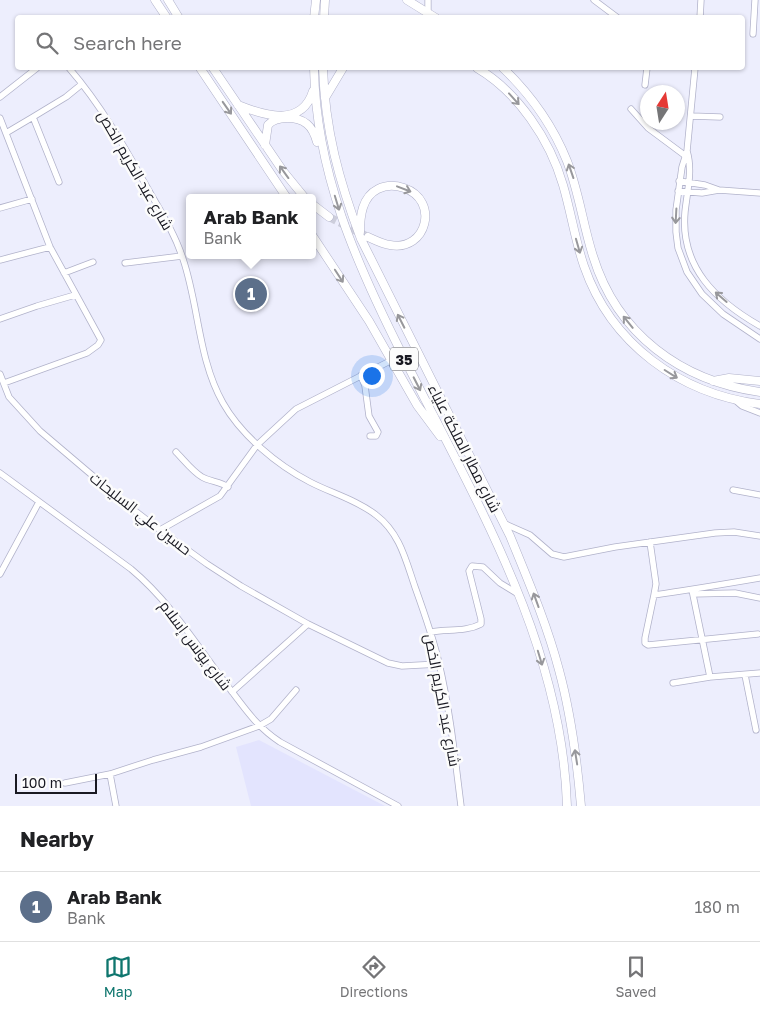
<!DOCTYPE html>
<meta charset="utf-8">
<style>
body{margin:0;font-family:"Golos Text",Cairo,sans-serif;background:#f2f2f2;color:#202124}
.compass{position:absolute;left:640px;top:85px;width:45px;height:45px;border-radius:50%;background:#fff;box-shadow:0 1px 4px #0004;rotate:12deg}
.scale{position:absolute;left:15px;bottom:12px;width:82px;box-sizing:border-box;padding-left:5px;border:2px solid #191922;border-top:0;font-size:14px;line-height:18px;white-space:nowrap;color:#191922;-webkit-text-stroke:4px #fcfcfc;paint-order:stroke}
.you{position:absolute;left:371px;top:375px;width:18px;height:18px;margin:-12px;border:4px solid #fff;border-radius:50%;background:#1a73e8;box-shadow:0 0 0 8px #1a73e833}
.badge{display:grid;place-items:center;width:32px;height:32px;border-radius:50%;background:#0f766e;color:#fff;font-size:16px;font-weight:700}
.pin{position:absolute;translate:-50% -50%;border:2px solid #fff;box-shadow:0 1px 5px #0006}
.popup{position:absolute;left:186px;top:194px;width:130px;height:65px;box-sizing:border-box;display:grid;place-content:center;border-radius:5px;background:#fff;filter:drop-shadow(0 1px 4px #0005);font-size:16px;white-space:nowrap;color:#757577}
.popup b{font-size:19px;color:#202124}
.popup::after{content:'';position:absolute;left:50%;top:100%;margin-left:-10px;border:10px solid transparent;border-top-color:#fff}
.list{margin:0;padding:0;list-style:none}
h2{display:flex;justify-content:space-between;align-items:center;height:65px;margin:0;padding:0 20px;font-size:21px}
h2 small{font-size:16px;font-weight:400;color:#757577}
.list li{display:grid;grid-template-columns:32px 1fr auto;gap:15px;align-items:center;box-sizing:border-box;height:70px;padding:0 20px;border-top:1px solid #e0e0e0}
.list b{display:block;font-size:19px;white-space:nowrap}
.list p{margin:0;font-size:16px;white-space:nowrap;color:#757577}
.list em{font-size:16px;font-style:normal;color:#757577}
.icon{flex:none;width:28px;height:28px;fill:none;stroke:currentColor;stroke-width:2;stroke-linecap:round;stroke-linejoin:round}
.map{position:relative;flex:none;width:760px;height:806px;overflow:hidden}
.search{position:absolute;background:#fff;box-shadow:0 1px 4px #0004;left:15px;right:15px;top:15px;height:55px;display:flex;align-items:center;gap:12px;box-sizing:border-box;padding:0 18px;border-radius:5px;color:#757577;font-size:19px}
.sheet{height:135px;background:#fff}
nav{display:flex;justify-content:space-around;align-items:center;box-sizing:border-box;height:70px;border-top:1px solid #e0e0e0;background:#fff;font-size:14px;color:#757577}
nav a{display:grid;justify-items:center;gap:2px}
nav .on{color:#0f766e}
.map>svg:first-child{display:block}
.built{fill:#e3e4fe}
.lines{fill:none;stroke-linecap:round;stroke-linejoin:round}
.highway-tunnel{stroke:#cdcedc;stroke-width:8;stroke-dasharray:8 4;stroke-linecap:butt}
.minor-casing{stroke:#b1b2ca;stroke-width:7}
.highway-casing{stroke:#b1b2ca;stroke-width:9}
.minor{stroke:#fff;stroke-width:5.5}
.highway{stroke:#fff;stroke-width:8}
.oneway{stroke:#98989c}
.labels{text-anchor:middle;dominant-baseline:central;stroke-width:5;stroke-linejoin:round;paint-order:stroke}
.shield{fill:#fcfcfc;stroke:#5d5d63;stroke-width:1}
.shield-label{font-size:14px;font-weight:bold;fill:#191922}
.street-label{font-size:15px;fill:#191922;stroke:#fcfcfc}
</style>
<div class="map">
<svg width="760" height="806" viewBox="0 0 760 806">
<rect width="100%" height="100%" fill="#edeefd"/>
<path class="built" d="M259,740L385,806H251L236,747Z"/>
<g class="lines">
<path class="highway-tunnel" d="M329,217L368,237"/>
<g class="minor-casing">
<path id="minor" d="M594,0L618,18
M428,12V0
M700,18L701,0
M753,34L755,0
M69,68C101,105 124,146 148,189C161,212 175,234 183,259C199,306 198,359 223,403C241,435 277,465 310,482C331,493 357,500 376,515C400,533 406,561 415,587C424,612 433,637 439,663C450,710 455,758 461,806
M695,68L687,151L682,167L676,210V232L678,248L687,272L702,294L723,314L760,339
M645,85L647,68
M0,97L37,68
M631,109L648,128L687,157
M691,116L720,117
M33,117L66,97L82,84
M0,118L50,247L101,340L98,345L87,353L4,383
M6,133L33,117L59,182
M687,151C693,171 687,192 685,212C680,267 716,301 760,326
M679,181L705,185L719,190
M678,191L702,193L719,190L760,193
M0,208L32,199
M0,260L50,247
M125,263L182,256
M64,273L93,262
M0,319L37,306L75,295
M0,374L9,397L40,431L126,504L160,530L207,564L241,586L308,624L388,663L402,666L439,664
M361,375L365,386L369,416L378,432L376,436H370
M735,400L742,406L760,413
M176,452C184,460 192,471 202,477C211,482 219,481 228,487
M0,473L131,569C173,604 200,651 233,693C248,713 259,728 280,742L398,806
M733,490L760,495
M503,523L530,535L552,554L564,557L615,547L715,533L734,532L760,536
M160,530L220,496L257,445L296,409L392,360
M650,542L656,584L654,595C690,590 725,584 760,578
M0,574L39,502
M692,590L710,677
M693,594L735,593L760,598
M654,595L645,638V643L648,645L758,634
M431,632C447,629 466,632 481,624V619L469,571L472,566L483,567L500,583L518,594
M745,675L756,730
M673,683L710,677L760,673
M232,692L308,624
M110,774L116,806
M65,783L110,774L153,760L201,747L259,726L271,719L296,690"/>
</g>
<g class="highway-casing">
<path id="highway" d="M155,0L167,18
M168,0L179,18
M407,0L436,18
M314,18L316,0
M324,18L325,0
M200,68L287,198
M213,68L283,171L305,198
M314,68C316,173 356,263 403,356C474,498 562,642 567,806
M323,68C325,130 339,181 361,239L510,536C528,580 547,624 559,670C571,714 577,760 581,806
M477,68C518,92 550,140 563,185C571,212 575,240 584,266C611,344 680,394 760,404
M503,68C530,94 553,126 567,161C579,192 583,225 593,256C617,334 681,381 760,392
M325,98L343,68
M238,105C265,116 302,127 313,91
M265,145L268,125C276,116 297,116 307,124C312,128 315,135 317,142
M312,204L329,217
M360,232C360,216 362,197 378,189C386,185 395,185 404,188C440,200 427,252 390,245C382,244 375,240 368,237
M312,235L369,321L417,405L440,436
M713,381L729,378L760,381"/>
</g>
<use href="#minor" class="minor"/>
<use href="#highway" class="highway"/>
</g>
<defs><path id="oneway-shaft" d="M-6 0H5M1.5-3L5.5 0L1.5 3" fill="none" stroke-width="1.6" stroke-linecap="round" stroke-linejoin="round" transform="scale(1.25)"/></defs>
<g class="oneway">
<use href="#oneway-shaft" transform="translate(514 99) rotate(48)"/>
<use href="#oneway-shaft" transform="translate(227 108) rotate(55)"/>
<use href="#oneway-shaft" transform="translate(571 171) rotate(-109)"/>
<use href="#oneway-shaft" transform="translate(284 172) rotate(-126)"/>
<use href="#oneway-shaft" transform="translate(404 189) rotate(21)"/>
<use href="#oneway-shaft" transform="translate(337 203) rotate(73)"/>
<use href="#oneway-shaft" transform="translate(676 216) rotate(93)"/>
<use href="#oneway-shaft" transform="translate(578 246) rotate(74)"/>
<use href="#oneway-shaft" transform="translate(339 276) rotate(57)"/>
<use href="#oneway-shaft" transform="translate(721 297) rotate(-139)"/>
<use href="#oneway-shaft" transform="translate(401 321) rotate(-117)"/>
<use href="#oneway-shaft" transform="translate(628 322) rotate(-129)"/>
<use href="#oneway-shaft" transform="translate(671 374) rotate(32)"/>
<use href="#oneway-shaft" transform="translate(417 384) rotate(63)"/>
<use href="#oneway-shaft" transform="translate(536 600) rotate(-110)"/>
<use href="#oneway-shaft" transform="translate(540 658) rotate(73)"/>
<use href="#oneway-shaft" transform="translate(576 757) rotate(-99)"/>
</g>
<g class="labels">
<rect class="shield" x="390" y="347.5" width="28" height="23" rx="4"/>
<g class="shield-label">
<text x="404" y="359">35</text>
</g>
<g class="street-label">
<text transform="translate(136 170) rotate(60)">شارع عبد الكريم الخص</text>
<text transform="translate(465 448) rotate(63)">شارع مطار الملكة علياء</text>
<text transform="translate(141 513) rotate(38)">حسين علي السليحات</text>
<text transform="translate(196 645) rotate(53)">شارع يونس إسلام</text>
<text transform="translate(443 700) rotate(79)">شارع عبد الكريم الخص</text>
</g>
</g>
</svg>
<svg class="compass" viewBox="-18 -18 36 36"><path d="M0-13l5 13h-10z" fill="#e53935"/><path d="M0 13l5-13h-10z" fill="#757577"/></svg>
<div class="scale">100 m</div>
<div class="you"></div>
<div class="pin badge" style="left:251px;top:294px;background:#5c6f8a">1</div>
<div class="popup"><b>Arab Bank</b>Bank</div>
<div class="search"><svg class="icon" aria-label="search" viewBox="0 0 24 24"><circle cx="10" cy="10" r="6"/><path d="M15 15l6 6"/></svg>Search here</div>
</div>
<section class="sheet">
<h2>Nearby<small></small></h2>
<ul class="list">
<li><span class="badge" style="background:#5c6f8a">1</span><div><b>Arab Bank</b><p>Bank</p></div><em>180 m</em></li>
</ul>
</section>
<nav>
<a class="on"><svg class="icon" aria-label="map" viewBox="0 0 24 24"><path d="M3 6l6-2 6 2 6-2v14l-6 2-6-2-6 2zM9 4v14M15 6v14"/></svg>Map</a>
<a><svg class="icon" aria-label="directions" viewBox="0 0 24 24"><path d="M12 3l9 9-9 9-9-9zM9 14v-3h6M13 9l2 2-2 2"/></svg>Directions</a>
<a><svg class="icon" aria-label="saved" viewBox="0 0 24 24"><path d="M7 4h10v16l-5-4-5 4z"/></svg>Saved</a>
</nav>
